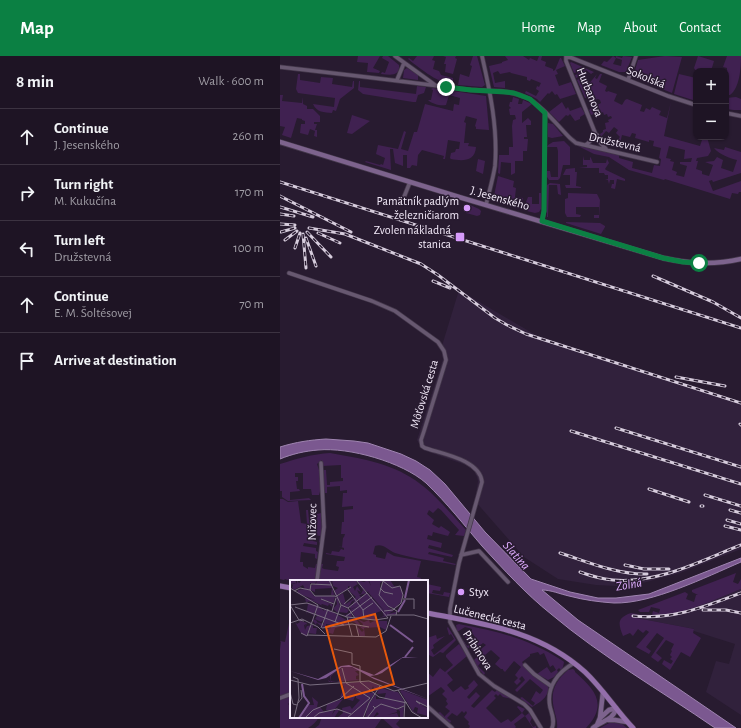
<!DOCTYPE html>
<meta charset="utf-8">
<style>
body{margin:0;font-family:"Alegreya Sans",sans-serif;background:#261d2c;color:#f1f3f6}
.controls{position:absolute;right:12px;top:12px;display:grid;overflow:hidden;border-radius:8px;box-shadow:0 1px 3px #0004}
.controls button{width:36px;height:36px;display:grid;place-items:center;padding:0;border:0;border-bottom:1px solid #3c3341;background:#1e1424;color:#f1f3f6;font:20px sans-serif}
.stop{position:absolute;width:12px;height:12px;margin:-9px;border:3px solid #0b8043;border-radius:50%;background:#fff}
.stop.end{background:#0b8043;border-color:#fff;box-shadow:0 1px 4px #0008}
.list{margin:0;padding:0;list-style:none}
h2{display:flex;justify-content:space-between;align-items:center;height:52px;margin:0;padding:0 16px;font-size:17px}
h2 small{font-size:13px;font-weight:400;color:#a19ea6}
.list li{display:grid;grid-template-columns:26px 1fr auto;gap:12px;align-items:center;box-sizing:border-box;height:56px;padding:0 16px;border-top:1px solid #3c3341}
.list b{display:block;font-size:15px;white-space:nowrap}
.list p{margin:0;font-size:13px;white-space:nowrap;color:#a19ea6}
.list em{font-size:13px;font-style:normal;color:#a19ea6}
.icon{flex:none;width:22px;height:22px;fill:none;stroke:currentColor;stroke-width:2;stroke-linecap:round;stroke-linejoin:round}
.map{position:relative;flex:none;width:461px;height:672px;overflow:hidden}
header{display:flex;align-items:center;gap:24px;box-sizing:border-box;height:56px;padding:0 20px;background:#0b8043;color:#fff}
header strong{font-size:19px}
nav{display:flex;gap:22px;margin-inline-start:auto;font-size:14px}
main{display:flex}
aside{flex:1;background:#1e1424}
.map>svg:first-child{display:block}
.built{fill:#31213c}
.green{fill:#402151;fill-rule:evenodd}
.water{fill:#7b5890;stroke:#9f84b0}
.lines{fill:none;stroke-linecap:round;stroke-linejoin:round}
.street-casing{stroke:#43374a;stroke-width:5}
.secondary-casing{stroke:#43374a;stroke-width:6}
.primary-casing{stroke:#43374a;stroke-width:6}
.street{stroke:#675870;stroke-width:3.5}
.secondary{stroke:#7d638d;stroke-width:4.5}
.primary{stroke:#936eaa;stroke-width:5}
.rail-casing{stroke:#d6ccdc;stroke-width:3}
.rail{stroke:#281b30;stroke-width:1.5;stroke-dasharray:4.5;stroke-linecap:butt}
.route{stroke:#0b8043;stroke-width:5}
.poi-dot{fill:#d69bfa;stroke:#281b30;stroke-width:1.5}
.labels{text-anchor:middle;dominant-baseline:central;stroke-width:3;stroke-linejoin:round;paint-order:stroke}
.street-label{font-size:12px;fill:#f3eaf9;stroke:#281b30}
.poi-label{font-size:12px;fill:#f3eaf9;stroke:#281b30;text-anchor:end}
.water-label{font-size:13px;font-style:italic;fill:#deacfd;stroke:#281b30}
.inset-river{fill:none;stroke:#7b5890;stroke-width:2}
.inset-road{fill:none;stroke:#796e80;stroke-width:1}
.view{fill:#e8590c;fill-opacity:0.15;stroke:#e8590c;stroke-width:2}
.inset-edge{fill:none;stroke:#f3eaf9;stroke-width:2}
</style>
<header>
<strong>Map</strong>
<nav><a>Home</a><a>Map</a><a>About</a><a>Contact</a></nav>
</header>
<main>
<aside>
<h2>8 min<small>Walk · 600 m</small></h2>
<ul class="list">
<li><svg class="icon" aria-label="ahead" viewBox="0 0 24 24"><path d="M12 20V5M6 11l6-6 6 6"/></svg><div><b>Continue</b><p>J. Jesenského</p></div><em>260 m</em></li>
<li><svg class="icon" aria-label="right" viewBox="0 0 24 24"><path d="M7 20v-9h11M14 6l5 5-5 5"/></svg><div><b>Turn right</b><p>M. Kukučína</p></div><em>170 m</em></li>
<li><svg class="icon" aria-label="left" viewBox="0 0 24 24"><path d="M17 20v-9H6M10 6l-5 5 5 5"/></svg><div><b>Turn left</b><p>Družstevná</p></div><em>100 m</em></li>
<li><svg class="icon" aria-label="ahead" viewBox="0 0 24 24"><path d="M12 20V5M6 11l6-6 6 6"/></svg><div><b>Continue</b><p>E. M. Šoltésovej</p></div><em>70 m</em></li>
<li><svg class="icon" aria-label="arrive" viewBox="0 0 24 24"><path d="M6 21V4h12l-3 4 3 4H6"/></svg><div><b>Arrive at destination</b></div></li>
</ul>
</aside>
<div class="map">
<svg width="461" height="672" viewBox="0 0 461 672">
<rect width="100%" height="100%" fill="#281b30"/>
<path class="built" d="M179,234L259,281L461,347V493L400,517L359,528L337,530L316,529L278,523L244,501L195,445L198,425L197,421L194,415L186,409L143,394L137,384L163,303L161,293Z
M461,533V659L426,636L436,605L449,608L455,588L414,575V573L357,562V558L377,559L401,555Z"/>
<path class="green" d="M78,0H100L93,12L100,15L99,17L87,16L88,7L77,6Z
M103,0H108L119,9C120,21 110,19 101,18L102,16L105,17L109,6L102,2Z
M137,0H154L152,4L155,5L153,13L159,15L161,19L173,22V27C162,31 137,10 128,3L129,2L133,5Z
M163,0H176L175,2L177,3L173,18L165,16L166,8H164L166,1Z
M193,0H197L205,29L202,31L178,29L180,18L189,21L192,10L190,9Z
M225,0H243L249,4L250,2L257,5L259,0H262L261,4L266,6L265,10L273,13V15L275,14L280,2H281L285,10L276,14L278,18L275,19L279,30L291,26L296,38L280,43L277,38L275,39L272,35L269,38L268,37L260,46L257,43L245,37L246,35L256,40L259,35L256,33L257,30L259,31L261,27L251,23L250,25L247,24V21L231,17L230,16L220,18L218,15L213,17L215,27L225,25V32L214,31L209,10L222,7V6L228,4Z
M333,0L336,2L333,8L341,10L342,4L336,2V0L342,2L343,0L352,1L346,16H339L321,9L324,5L327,6Z
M385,0L402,1L392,37L353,21L358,4Z
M418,0L434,5L431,15H416L414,12Z
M447,0H461C461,11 460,32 450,39H446L447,12L443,11Z
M291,6L314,16L311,18L306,14L300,20L296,22L295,19L298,18L297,16L294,17L290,7Z
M127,12L138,19V24L123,22L124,14Z
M18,18H20V24L40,27L41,21L53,22L52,28L72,31L73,25H74V32L60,43L56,55L53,54L52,57C44,56 37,57 33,48L54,51L55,42L18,37L16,33Z
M317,18L315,22L317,23L320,18H322L319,26L327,30L325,35L327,36L328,35L337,38L334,45L342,49L345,44L347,43L362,49L360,55L364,56L366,52L370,54L372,51L381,55L379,59L387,62L391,46L384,80L420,90L423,81H427L431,95L428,100L417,102L416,105H418L416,113L422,115V118L429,120L433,109L425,106L434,105L437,101L443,104L441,112L453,116L457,104C449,102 439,98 434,92L444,94L445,91L461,96V117L433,126L432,124L429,125L433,135L461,125V136H459L458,138L452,137L450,143L385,123L384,124L349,114L329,101L314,98L298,90L339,99V102L353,106L352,112L372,117L374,109L380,110L381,103L379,102L381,92L373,90L374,85L369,84V86L355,82L356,78L352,77L350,81L342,79L339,92L332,90L340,81L336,77L338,74L334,71L329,77L326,75L321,81L320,78L323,76V74L326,73L325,67L329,66L328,64L332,62L331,60L328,61L327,58L324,59L323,56L320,58L319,56L311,59L309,54L321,47L320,44L318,43L314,44L312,39L305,42L297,24L299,23L303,28L305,26L308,29ZM389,90L405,94L404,103L412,102L411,106H400V108L407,110L404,121L396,119L397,116L392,114L394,106L390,105L391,103L386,102Z
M399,18L416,22V45L394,38Z
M79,25H80V31L136,38L137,30L146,31L144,37L138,39L136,46H133L83,38L78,34Z
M153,32L206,40L209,74L196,73V71L195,70L197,63L186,60L184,66L186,67L184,87H189L188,90L196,91C195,106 182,105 171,103L170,102L171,97L175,96L176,93H179L180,86L168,84L165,103H163L164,100L142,94L138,99L137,110L132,109L130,112H127V99H123V110L115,107L113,93H110L111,114L85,106L86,105L100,109L101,108L103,109L105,102L96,98L98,89L118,93L124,75L126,76L121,93L128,95L134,76H137L145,48L173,55L174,48L179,49L180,42L169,39L166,49C160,50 152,48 148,44H151L153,34L151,33Z
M0,39H3L2,45L22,47L23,41V48L27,50V53H33L40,60V66H34V68H37L35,74H37V81L34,80L35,75L30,73L28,79L20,77L21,68H25V65L22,64V63L17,62L11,82L2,79L5,71L0,70Z
M233,41L239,43L238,48H242L243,44L252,48L242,56V67L248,62L251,65V69H246L247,81H244V83H248L247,95H243V105H235V117L231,119V107L221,106L220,118L218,117L219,99H229V91H233L232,70L233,64L236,63L235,59H230L229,53L231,52L229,50L230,46H232Z
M456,41L461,43V54H454L446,53V42Z
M282,46L286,53L288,51L290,55L301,51L305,58L300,61V63L295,65L290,58L288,60L286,59L279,66L269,56Z
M72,59L90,65L72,78L67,77Z
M268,67L273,68L283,80L272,82L268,81Z
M284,85L290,91V109H283L280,122L278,124H269L267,121V115H270L271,121H278V95L277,91H267L268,89L273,86Z
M303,100L304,104H310V101L311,102L313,107H326L327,103L329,107L325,113L326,114L345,123V125L337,123L335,133L331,132L332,128H334V124H330L329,128L328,124L325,123H328V119H325L324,117H319V112H299L307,111V109H303Z
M198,103L205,105L203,118L196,115Z
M295,112V116H297L296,130L301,131V132H286L285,129H290V119H283L286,113Z
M218,120L234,125L233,131L236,132L235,141L243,142L240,153L213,145Z
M270,127L280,128L281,139L278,138L277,129H269L268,161H267V129Z
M259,137H261V153L259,156L255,157L243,154L248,141H252V148H259Z
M288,137L317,138L320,144L319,162H314V159H319V151H296V158L301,159L300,161H287L285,157V143L288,142Z
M186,149H190L199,153L201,155L200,159L197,160L186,157L184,152Z
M286,166L320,167L325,170V171L321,178L286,167Z
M50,397C79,402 110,407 135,424C154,437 170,457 186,474L184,480L175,479L179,474L161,454L158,452L153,457L149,454L147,458L154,464L152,468L159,472L161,470L170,476L168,480L153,476L152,480L148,479L147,483L162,487L161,492L149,489L148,492L173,499L172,501L149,496L148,498L164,502L163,505L176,508L175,509C156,505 134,503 115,497C108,494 103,487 95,490L93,498L96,499V501L105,503L107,496L114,500L141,505L137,521L141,522L140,525H39L41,508H43L42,512L44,513L58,515L59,511L56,510L57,505H64L65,501L46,498V497L51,498L52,495L59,496L61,493L64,494V492L58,490L62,491L63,482L64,481L65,478H61L62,466H64V454L73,453V450L62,451L63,437H67V434L60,435V430L47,431V437H44L43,414H46L47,429H50V426L63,425V422H61V409L42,410V404L37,408L39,414L41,432L39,439H32L31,433H23V417H15V421H18V425H16L17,433H19L20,435L10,436V444L29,442L31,444L8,445L2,441V435H0V408C16,403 33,398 50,397Z
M0,443H3L8,446L18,445L21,467L27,468L26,454H28L29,464L37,463V458L41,457V465L43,466L41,487L39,486L40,480L29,478L28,482H33V485L37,486V489L24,487L23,490L36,492V495L38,496L37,503L35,502V498L21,496L20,506H23V510L28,513V511L35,512L36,508H38L35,525H11L5,523L4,524L0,523Z
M456,517L453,526L458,528L461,523V533C433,544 402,560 372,559L373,555L379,557L380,553L371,551L369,556H360L358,554L405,536L408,538L406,543L414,546L416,539H418L412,536V534Z
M147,528L161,531L160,535L153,534L152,537L163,539L164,536L170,537L169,541L147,537Z
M351,557L357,558V562L414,573L413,577L421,582L410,601L401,596L390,614L382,608L384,604L391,608L393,605L390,603L392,601L390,599L392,595L391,594L394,588L386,584L376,597L382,602L378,606L371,601L384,582L377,577L366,591L371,595L369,598L356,591L369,576L366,574L363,577L358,573L353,580L350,577L343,580C338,567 337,562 351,557Z
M11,558V637L0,640V593L1,586L0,585L5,586Z
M179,568C220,576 247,582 283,605L284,606L283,611L281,614L279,612L277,614L278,616L274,621L268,624L257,618L267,611L271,617L276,614L273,609L270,611L264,597L260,599L258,596L250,598V600L242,606L249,616L268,630C270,641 259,647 252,651L240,642L242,641L253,650L255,647L251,644L256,635L260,638L263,634L250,623L237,636L235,634L245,624L242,620L239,623L241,625L237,629L234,626L238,622L235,619L241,611L234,605L225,616L223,614V613H221L215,608L220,602L211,594L205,599L206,600L198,610L205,617L204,619L197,611L194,604L197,601L195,598L206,589L203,587L194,594L192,592L191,593L190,591L188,592L182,585L183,584L187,590L192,587L190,584L195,581L193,578L186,583L184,577L188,574L192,575V573L185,571L177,576L176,569Z
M168,571L176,584L163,597L160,596L153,601L149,599L147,602V582L156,579L157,583L165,580L153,589L154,592L151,594L154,599L174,583L171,578L169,579L167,572Z
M179,588L187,600L167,617L173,624L167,629L173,636L181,630L185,634L189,632L188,630L194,624L198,629L187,641L189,643L196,636L200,640L191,650L194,652L212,634L215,636L217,634L232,643L223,641L220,638L218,640L216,638L214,640L216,642L206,652L221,667L228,663L231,666L242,657L237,651L238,650L245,653L242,657L245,660L249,657L252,662L250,666L253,671L256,670V672H253L245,660L234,668L236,671L235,672H189L190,670L188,668L189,666L184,661L187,657L186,655L184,657L182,655L177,660L172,657L167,662L171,665L170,667L158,657L160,656L164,660V661L170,655L165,651L168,648L166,645L167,643L162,638L165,635L161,631L147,641V631L149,628L147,626V616L153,621L160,612L165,616L173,609L166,601V599Z
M288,614L293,613L295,615V616C314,633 329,648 306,672H277C278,665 275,659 274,653C270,636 275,625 288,614Z
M11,639V645L8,648L10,650L11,649V661H39C36,666 33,669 28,672H0V643Z
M42,661H122L116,668L120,672H113L102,662L95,672H35L39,669Z
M331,666L342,668L347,672H320Z"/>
<path class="water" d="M46,383L74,385L88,387L121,398L136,405L150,414L165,428L205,476L251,523L290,536L318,542H336L369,538L461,502V506C426,521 372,548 334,547C319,546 304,544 289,540C280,538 271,534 262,534L298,564L456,672H435C380,634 322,601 271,558C246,538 224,514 202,490C184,469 167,447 146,427C122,406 69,391 38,394C25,395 12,398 0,403V391C16,386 30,384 46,383Z"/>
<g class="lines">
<g class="street-casing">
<path id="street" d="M115,0L155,29
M202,0C210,35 218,73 215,110C213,123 209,136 206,149
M286,0V5L318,84L326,93
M287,0L388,40L416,49
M0,11C61,18 121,25 182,33C203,36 225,32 245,41C260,47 278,70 290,82L296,87L377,106
M117,24L124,7
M348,24L356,0
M446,57L461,60
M306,89L317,79
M118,146L124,141L130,126
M262,165L264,155L265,57
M9,217L92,245L115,255L158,286L164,295L166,304L144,375L141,384L142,390L145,392C163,398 200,404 202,426L179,507L170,553V566L199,618L214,630L244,648L250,654L261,672
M181,499L199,495L228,526
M37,525L44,471L41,407
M245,609L254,618L271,630
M0,642L11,638
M147,650L172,672
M272,672C275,665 272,658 270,651C266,631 278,616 294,607"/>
</g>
<g class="secondary-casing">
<path id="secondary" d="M0,86L179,141L383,202C409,208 435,209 461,203
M320,662L329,654L336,652
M328,664H335L347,666
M317,669L320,662L323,636
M313,672C321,665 334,664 336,652"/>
</g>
<g class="primary-casing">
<path id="primary" d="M0,530L11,532
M147,557C205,568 260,575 305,616C323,633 336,654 353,672"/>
</g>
<use href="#street" class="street"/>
<use href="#secondary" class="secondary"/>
<use href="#primary" class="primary"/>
<g class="rail-casing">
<path id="rail" d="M0,126L461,272
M0,140L71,176
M0,151L33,161
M0,158L14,160
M0,168L15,169
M29,172L65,178L141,208L158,219L215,262L227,269L246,278L461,347
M1,176L15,172
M27,176L51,201
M38,177L60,187
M23,178L26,212
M26,182L36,210
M5,184L17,175
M15,192L20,177
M373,220L433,246L461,262
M153,225L170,232
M396,321L445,330
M460,368L461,369
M336,372L461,411
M291,375L461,428
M369,433L409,446
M425,439L461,450
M421,450H423
M450,454L461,457
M447,464L461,468
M445,470L461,474
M280,497C308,506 338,519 367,518
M345,509L364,513H389
M300,516C311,520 322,523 333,524C378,528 420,505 461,489
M423,554H446L461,557
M353,560C393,564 424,551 461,537"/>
</g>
<use href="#rail" class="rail"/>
</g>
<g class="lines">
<path class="route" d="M166,31L191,34L225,36L234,37L250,43L265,57L264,155L262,165L383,202L403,206L419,207"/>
</g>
<g class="poi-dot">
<circle cx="187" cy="152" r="4"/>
<rect x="175" y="176" width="10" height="10" rx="2"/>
<circle cx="181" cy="536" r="4"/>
</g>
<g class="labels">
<g class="street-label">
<text transform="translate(366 21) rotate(22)">Sokolská</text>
<text transform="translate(310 36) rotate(68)">Hurbanova</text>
<text transform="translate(335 86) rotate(13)">Družstevná</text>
<text transform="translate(220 142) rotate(16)">J. Jesenského</text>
<text transform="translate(144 338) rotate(-73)">Môťovská cesta</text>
<text transform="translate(32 466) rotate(-89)">Nižovec</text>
<text transform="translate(210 561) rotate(14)">Lučenecká cesta</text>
<text transform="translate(198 594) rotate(57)">Pribinova</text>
</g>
<g class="poi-label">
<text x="179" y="145">Pamätník padlým<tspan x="179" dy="14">železničiarom</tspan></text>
<text x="171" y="174">Zvolen nákladná<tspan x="171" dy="14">stanica</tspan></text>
<text x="189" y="536" text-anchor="start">Styx</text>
</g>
<g class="water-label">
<text transform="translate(236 500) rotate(48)">Slatina</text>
<text transform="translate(349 529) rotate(-10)">Zolná</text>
</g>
</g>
<g transform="translate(10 524)">
<rect width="138" height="138" fill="#281b30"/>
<path d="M5,0L7,4V0L9,3L12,0H27L25,4L20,3V6L26,4L27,0H41L44,15L34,16L41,15L42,8L25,9V12L20,10L24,16H45L44,23L30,19L42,24L43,28L39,24L38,26L32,24L31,25L38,29L23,21L16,22L15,18L25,20L7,13L8,10L15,9L13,5L4,10L2,8L3,5H1L6,3L0,4V1ZM42,0H65L68,4L63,7L65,11L67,6L71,12L67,10L69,14H71L73,10L69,5L77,13L69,15L71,17L63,23L65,20L62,21L58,28L52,26L59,30L57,33L49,32L52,24L48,20L50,26L48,33L43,29L47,24L46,17L53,13L56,24L66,17L58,10L61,7L58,6V9L45,16L44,11L48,8L43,6ZM66,0L74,2L78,0L81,6L79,0H94L90,3V8L93,1L100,0L104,6L110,7L113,13L111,22L105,28L98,27L103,30L96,32L105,30L98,34L106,32V34L89,38L94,36L92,31L88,32L86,33L87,40L75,39L74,35L73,39L67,38V35V38L54,36L61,32L62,37H65L62,32L65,30L61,32L60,30L68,26L61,29L59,27L67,20L71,26L68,19L77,13L81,17L80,20L82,18L98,35L78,12L80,11L77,12ZM15,23H19L29,26L34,31V29L41,31L58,41L57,38L66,39L72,47L73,44L67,39L74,42L79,40L80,43L89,39V41H97V38H94H97V46L96,50L90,47L74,48L75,56H70L69,52V56L67,46L72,52L74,50L64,42H58L59,44L50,46L49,43L43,47L53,46L45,48L43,54L36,52V54V49L41,48V45L36,44V47L35,46L37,47L31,48L32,44L31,46L26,42L34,44V39L31,42L25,39L27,36L25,32L23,34H25L23,39L27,41L26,45L23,41L21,43L18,41L22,43L24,35L17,32L16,35L18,24ZM8,40L17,43L15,47L16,44L14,45L15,50L17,46L23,45V48H27L26,54L18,53L21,46L16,56L11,53L5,42L7,44L10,42ZM53,87H61L69,91H65L69,95L66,96V99L70,100L47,102L50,100L47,91L41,96V101H46L39,102L38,100L41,102L40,96L32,101ZM70,102H82L97,110L108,112L114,121V126L108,128L114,127L113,138H110V131L106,128L107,132L97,135L107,133L109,138H83L89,134L87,132L83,138H75L78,125L86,114V119H94L96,113L87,114L89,107L86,112L83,106L80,113L85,112L83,111L85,113L78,123L73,138H47L53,133L52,128L60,126L62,129L70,120L66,118V114L63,121L50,117L54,108L52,103ZM112,110L138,120V126L127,123L138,127L131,126L138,128V136L127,133L128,128L125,127L123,131L131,136L123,132L122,130L110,111ZM22,117L28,122L27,127H30L34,132L42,130H36L37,124L53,119L44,130L42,135L46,129H50L44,138H10L19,125H24Z" fill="#402151"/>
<path d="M113,77H128L112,78L92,93L87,95L80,96L138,119L84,99L62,87H52L36,98L28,100L0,91L28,99L51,86L59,85L84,95Z" fill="#7b5890"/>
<path class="inset-river" d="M115,18L119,0M108,32L115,20M100,45L123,62M115,77L123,67M9,138L19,123L14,116L12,104"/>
<path class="inset-road" d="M39,0L51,25M66,0L98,38M0,8L28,25M90,8L94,12L103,14M20,10L25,16H45M20,10L21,4L42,5M58,10L73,30L74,39M4,11L10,8L20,10M45,17L61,7M31,19L44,24M113,19H124V29M54,24L63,16M0,25L17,23L57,37L85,40L98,38M0,25L9,40L14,41M51,25L58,28L65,38M5,27L54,45M58,28L77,13M73,30L83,23M42,31L46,18M94,31L103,30L105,28L109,25L111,23L113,15L110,6L102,8L93,1L89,15L98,26L104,29L105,30L107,31L106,35M97,35H124L138,39M55,37L82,17M57,37L62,56M45,42L51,25M0,43L12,39L28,47L35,54M66,45L69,57M31,48L38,29M32,48L62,44L79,47M11,53L17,56L28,25M17,55L86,57L96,51L101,36M44,69L62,73V84L70,86V102L89,117L117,123M52,88L56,103L80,118L57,138M3,97L8,99L9,118L4,138M0,100L20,105L79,101L104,111L138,103M108,110L122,132L132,138M0,112L3,124L7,125M8,123L12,118L11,110M130,124L126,121L138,127M85,128L91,124L107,129L114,126M15,138L23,130L50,119L64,106M23,138L29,133L47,129L61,134M73,138L79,123L90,106M77,138L85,128L83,126M114,138L115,121"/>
<path class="view" d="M85,34L104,104L55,118L36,47Z"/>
<rect width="138" height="138" class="inset-edge"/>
</g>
</svg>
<div class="controls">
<button>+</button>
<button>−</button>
</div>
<div class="stop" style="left:419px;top:207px"></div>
<div class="stop end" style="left:166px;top:31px"></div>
</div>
</main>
